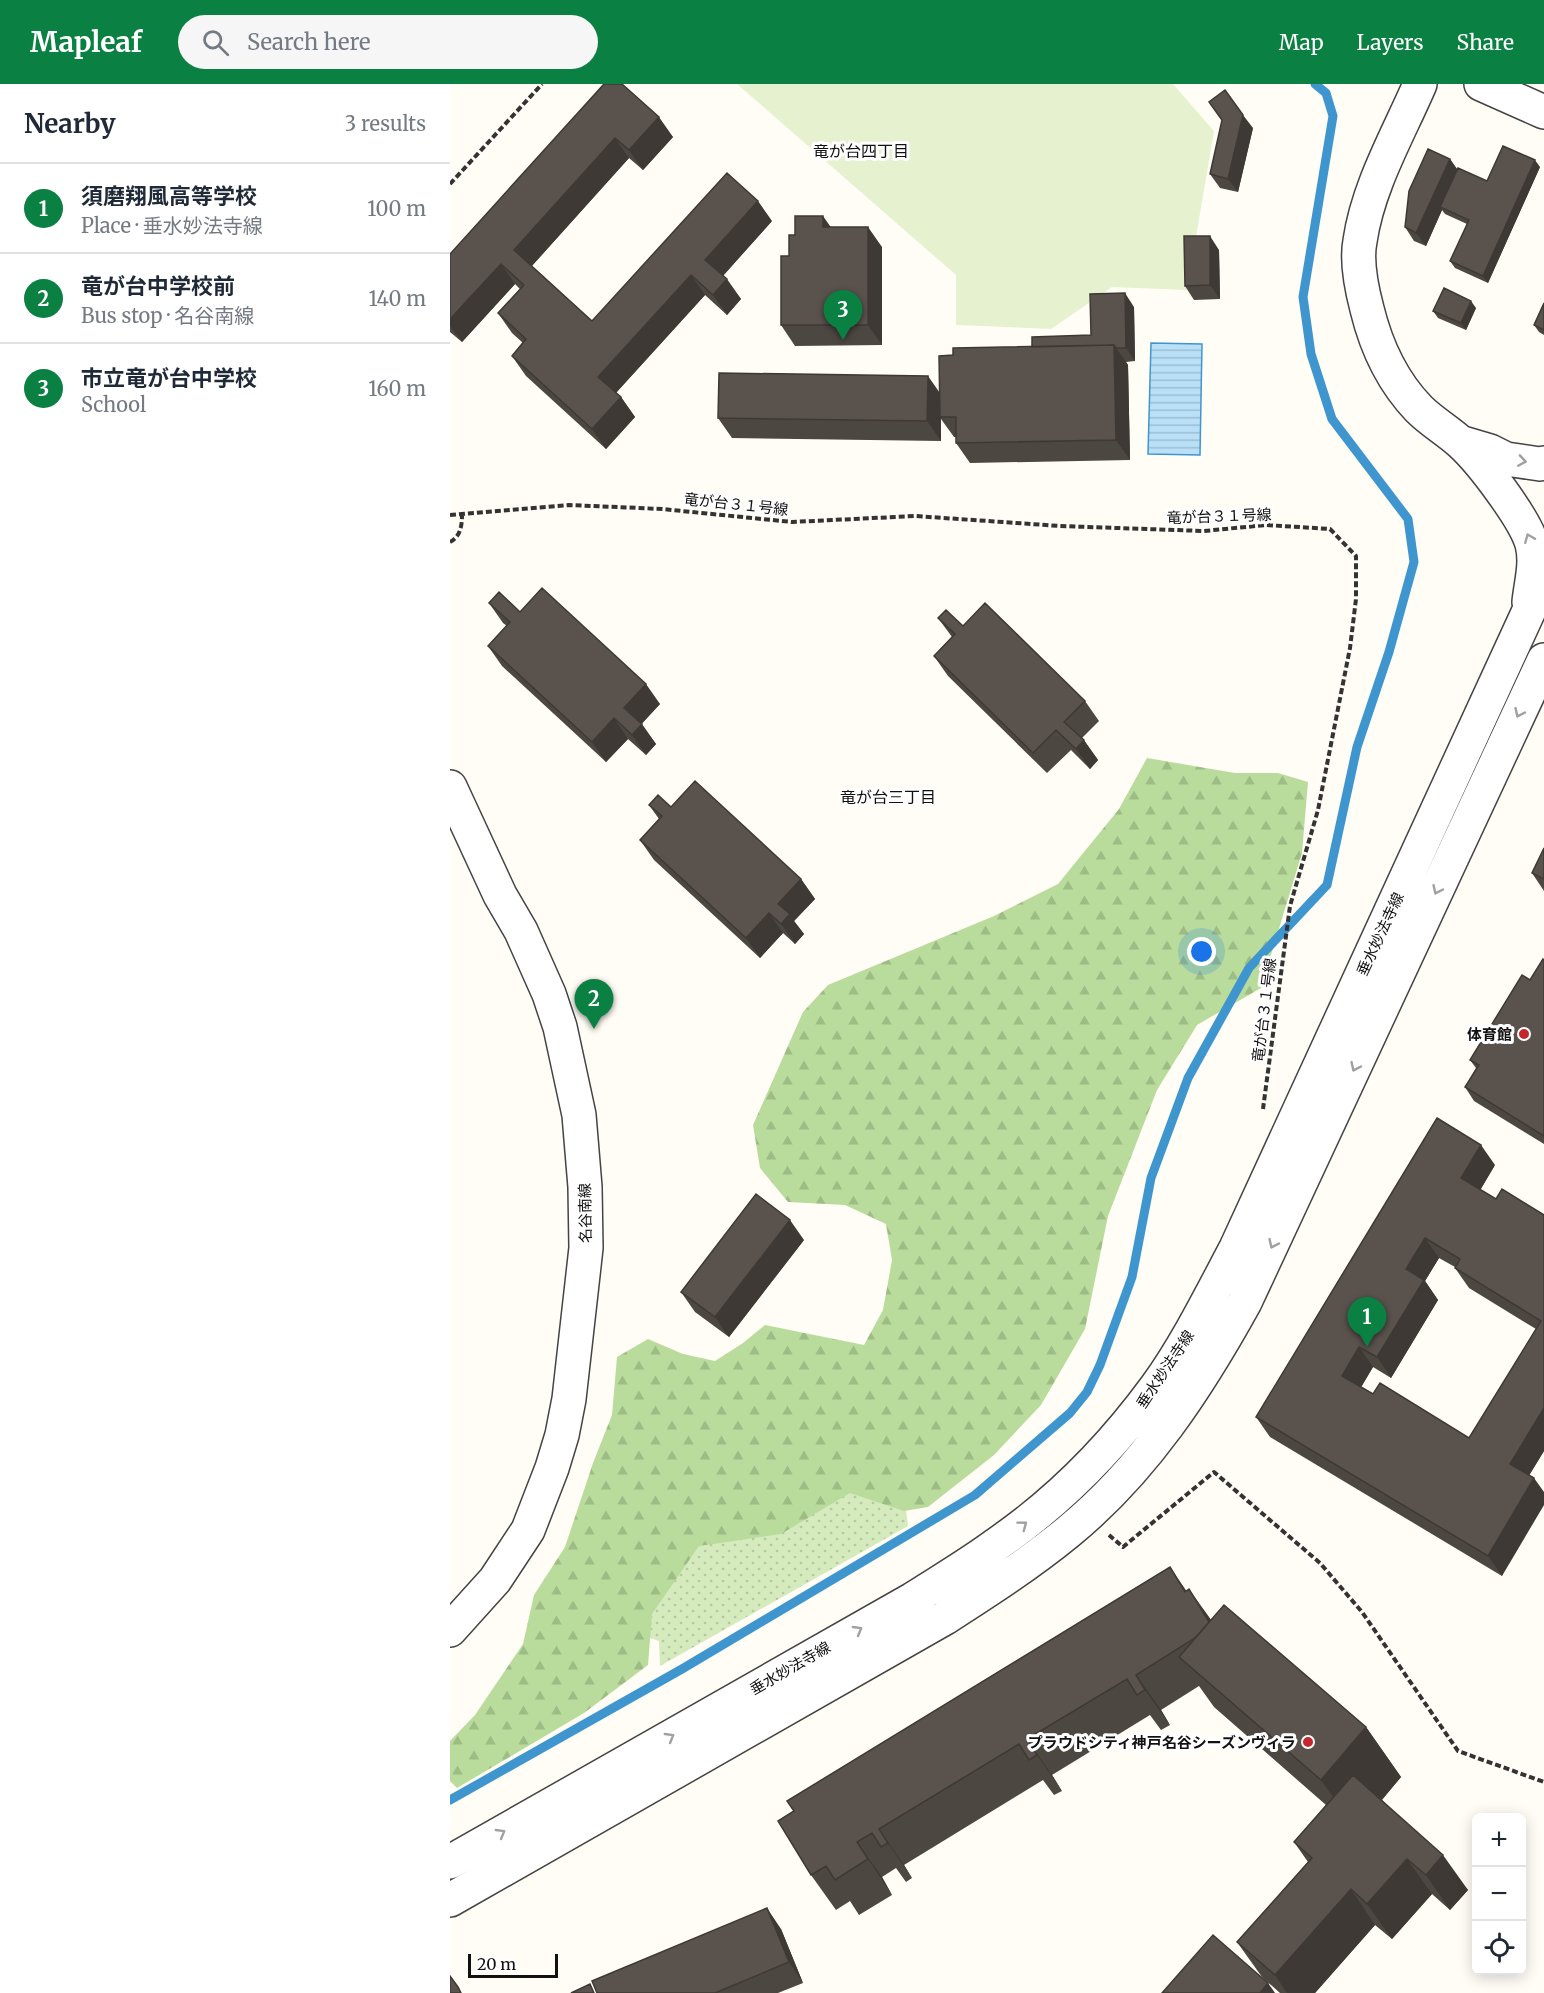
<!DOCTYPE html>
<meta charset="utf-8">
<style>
body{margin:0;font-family:Merriweather,"Noto Sans JP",serif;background:#f6f6f7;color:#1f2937}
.controls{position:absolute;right:18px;bottom:18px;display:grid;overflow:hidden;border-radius:9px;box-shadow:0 3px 15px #0003}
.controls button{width:54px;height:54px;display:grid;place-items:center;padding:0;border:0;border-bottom:2px solid #e0e1e3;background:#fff;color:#1f2937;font:30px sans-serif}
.scale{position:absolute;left:18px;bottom:15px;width:90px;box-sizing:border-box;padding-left:6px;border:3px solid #111;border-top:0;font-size:16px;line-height:21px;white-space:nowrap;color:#111;-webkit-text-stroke:4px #fff;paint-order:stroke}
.you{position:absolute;left:752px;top:868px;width:21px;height:21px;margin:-15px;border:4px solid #fff;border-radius:50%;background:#1a73e8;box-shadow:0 0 0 9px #1a73e833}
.badge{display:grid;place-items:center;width:39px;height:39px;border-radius:50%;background:#0b8043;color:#fff;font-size:20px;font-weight:700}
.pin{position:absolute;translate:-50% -50px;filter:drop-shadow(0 2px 3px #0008)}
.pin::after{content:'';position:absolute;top:32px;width:21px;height:18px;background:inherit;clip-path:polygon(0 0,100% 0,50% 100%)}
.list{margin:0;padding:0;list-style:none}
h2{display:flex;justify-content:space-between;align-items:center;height:78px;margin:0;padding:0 24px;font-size:26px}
h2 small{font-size:20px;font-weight:400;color:#747a83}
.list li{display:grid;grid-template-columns:39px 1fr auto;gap:18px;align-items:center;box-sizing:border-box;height:90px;padding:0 24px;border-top:2px solid #e0e1e3}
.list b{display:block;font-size:22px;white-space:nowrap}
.list p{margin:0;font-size:20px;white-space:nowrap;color:#747a83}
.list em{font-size:20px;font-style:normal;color:#747a83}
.icon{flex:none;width:33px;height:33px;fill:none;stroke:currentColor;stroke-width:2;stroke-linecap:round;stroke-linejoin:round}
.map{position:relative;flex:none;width:1094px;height:1909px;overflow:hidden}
header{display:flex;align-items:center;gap:36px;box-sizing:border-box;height:84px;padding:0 30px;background:#0b8043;color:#fff}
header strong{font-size:28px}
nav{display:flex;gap:33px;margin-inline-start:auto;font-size:21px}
.search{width:420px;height:54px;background:#f6f6f7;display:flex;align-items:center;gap:15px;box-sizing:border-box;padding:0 21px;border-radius:33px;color:#747a83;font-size:22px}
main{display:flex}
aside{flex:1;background:#fff}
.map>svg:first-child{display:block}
.grass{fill:url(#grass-dots)}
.forest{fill:url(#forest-firs)}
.pitch{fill:#e6f2cf}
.water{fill:url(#water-rules);stroke:#3f96cf;stroke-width:1.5}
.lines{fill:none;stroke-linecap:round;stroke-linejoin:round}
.stream{stroke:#3f96cf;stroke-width:9}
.tertiary-casing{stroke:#444;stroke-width:36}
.path{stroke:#333;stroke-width:4;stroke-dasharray:6 3;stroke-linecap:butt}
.tertiary{stroke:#fff;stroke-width:33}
.wall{fill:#4d4742;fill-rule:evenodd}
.shaded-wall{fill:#3f3936}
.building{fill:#5a524d;stroke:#3f3936;stroke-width:1.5;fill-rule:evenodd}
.oneway{stroke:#a0a0a0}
.poi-dot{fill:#c4262e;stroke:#fff;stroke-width:2}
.labels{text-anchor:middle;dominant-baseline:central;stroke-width:6;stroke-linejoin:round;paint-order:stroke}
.street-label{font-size:15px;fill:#111;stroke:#fff}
.poi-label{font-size:15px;font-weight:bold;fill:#111;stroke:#fff;text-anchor:end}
.neighbourhood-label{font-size:16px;fill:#111;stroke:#fff}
</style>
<header>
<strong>Mapleaf</strong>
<div class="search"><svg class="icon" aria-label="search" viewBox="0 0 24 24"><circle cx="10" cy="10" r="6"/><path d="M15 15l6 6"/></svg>Search here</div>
<nav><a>Map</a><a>Layers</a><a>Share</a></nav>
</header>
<main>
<aside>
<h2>Nearby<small>3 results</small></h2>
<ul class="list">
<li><span class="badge">1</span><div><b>須磨翔風高等学校</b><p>Place · 垂水妙法寺線</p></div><em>100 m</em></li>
<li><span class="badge">2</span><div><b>竜が台中学校前</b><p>Bus stop · 名谷南線</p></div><em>140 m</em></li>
<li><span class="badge">3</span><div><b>市立竜が台中学校</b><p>School</p></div><em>160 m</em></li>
</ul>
</aside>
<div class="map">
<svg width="1094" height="1909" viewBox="0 0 1094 1909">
<defs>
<pattern id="grass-dots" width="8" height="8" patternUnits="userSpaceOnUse" patternTransform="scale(1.5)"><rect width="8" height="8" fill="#d5ebbd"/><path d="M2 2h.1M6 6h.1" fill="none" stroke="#b6c8a1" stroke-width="1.8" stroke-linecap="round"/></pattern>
<pattern id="forest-firs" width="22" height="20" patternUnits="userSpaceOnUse" patternTransform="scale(1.5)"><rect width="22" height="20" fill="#b9dc9c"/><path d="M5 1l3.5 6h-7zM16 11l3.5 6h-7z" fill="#9ebc85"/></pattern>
<pattern id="water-rules" width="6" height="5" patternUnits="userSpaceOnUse" patternTransform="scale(1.5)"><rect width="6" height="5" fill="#b9e0f7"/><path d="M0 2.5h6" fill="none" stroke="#9ebfd3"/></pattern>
</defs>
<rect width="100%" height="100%" fill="#fffdf5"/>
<path class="grass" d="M396,1392L454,1408L458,1442L210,1582L209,1557L177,1546L231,1432Z"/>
<path class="forest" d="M697,674L785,689H828L858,698L852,769L811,904L747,941L707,1006L658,1132L635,1245L591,1321L544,1371L478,1423L454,1427L400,1409L331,1450L249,1462L202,1530L198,1581L134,1629L7,1704L0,1697V1657L25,1631L73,1560L84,1511L115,1463L143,1379L162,1331L167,1273L198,1255L233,1270L265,1277L293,1259L315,1241L414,1261L433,1226L442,1176L436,1140L395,1121L338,1118L310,1084L303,1041L353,928L378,901L544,832L608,800L669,725Z"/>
<path class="pitch" d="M287,0H723L764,47L737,206L662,203L601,245L506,241V191Z"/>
<path class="water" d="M701,259L752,260L750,371L698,370Z"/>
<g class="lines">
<path class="stream" d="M0,1716L232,1585L525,1411L620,1329L637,1308L650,1281L682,1193L701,1094L738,994L799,884L877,801L907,663L939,568L964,478L958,435L882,335L861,270L853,213L883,32L876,9L865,0"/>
<g class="tertiary-casing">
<path id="tertiary" d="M970,0C948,51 918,102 910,157C906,177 912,206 917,225C926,262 942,297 969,325C982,338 998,347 1011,359C1031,377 1075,435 1082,460C1087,479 1081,499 1079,518
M1031,0L1094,28
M1013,359L1040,367L1056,375L1090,380L1094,379
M0,703L50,811L71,847L99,910L110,943L129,1031L135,1103L136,1164L119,1315L112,1351L102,1384L78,1446L45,1496L0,1546
M0,1778L463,1515C491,1497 520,1480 547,1460C608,1418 662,1363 706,1303C737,1260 761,1211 786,1164L1094,494
M0,1816L495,1534C537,1507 579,1480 618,1448C694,1386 748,1303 795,1218L1094,576"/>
</g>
<path class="path" d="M0,100L92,0
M0,431L119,421L212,425L342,438L465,432L610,442L754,447L816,441L880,445L906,472V515L900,564L868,726L840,822L813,1025
M0,458C11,452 12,441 12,430
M659,1451L673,1463L764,1388L870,1479L912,1528L1008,1667L1094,1698"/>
<use href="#tertiary" class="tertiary"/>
</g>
<path class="wall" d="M154,0L223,53L193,86L179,74L82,182L142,237L322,137L273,192L291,215L277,231L255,211L166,309L171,313L185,333L156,365L76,292L62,272L73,259L62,249L48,229L70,205L65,200L12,258L0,248V170Z
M803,44L788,108L770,104L760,90Z
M1000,75L1007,86L1037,97L1090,83L1038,199L1005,184L1000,177L1017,140L995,130L992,126L976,162L964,157L955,143Z
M381,143L432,163V261L345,262L331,241L345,151Z
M769,166L770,215L744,216L735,202Z
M1094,219V251L1089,248L1084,241Z
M684,223L685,277L676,278L678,281L680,376L520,379L506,359V353H504L491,335V357L282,354L268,334L489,309L582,263L641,251Z
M1026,224L1016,246L988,234L983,227Z
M39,519L70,528L210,620L191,640L206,660L196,671L178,655L156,678L52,582L38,562L57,542L53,539Z
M488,534L513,542L635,617L649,637L632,654L648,676L640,685L621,666L597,689L498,592L484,572L502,553Z
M199,721L221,723L351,795L365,815L344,837L354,850L345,860L333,849L310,874L204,776L190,756L209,735Z
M1094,764V807L1082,789Z
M1094,876V1060L1024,1017L1015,1003L1026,984L1020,976L1080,896Z
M1045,1081L1030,1106L1046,1115L1094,1131V1367L1079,1391L1052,1492L820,1353L806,1333ZM989,1174L1005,1183V1184L1019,1204L1086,1245L1019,1354L923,1310L911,1303L923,1283L941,1294L988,1216L975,1197Z
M354,1156L279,1253L245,1228L231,1208Z
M737,1507L761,1536L916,1643L951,1693L932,1716L1018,1806L1000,1826L982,1810L942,1855L925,1841L865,1909H830L812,1893L787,1858L858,1778L844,1758L876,1721L764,1623L749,1602L711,1626L720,1641L711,1646L700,1631L602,1691L612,1707L604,1711L593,1696L454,1781L462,1794L456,1798L446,1784L432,1793L442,1811L409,1831L400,1817L386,1826L361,1791L344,1727Z
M331,1845L353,1899L328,1909H147Z"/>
<path class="shaded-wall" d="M793,31L803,44L788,108L778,95Z
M209,33L223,53L193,86L179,66Z
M165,54L179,74L78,186L64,166Z
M1000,75L1010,89L990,123L992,126L976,162L966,149Z
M1085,76L1090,83L1038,199L1033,192Z
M308,117L322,137L269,196L255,176Z
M373,132L387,152L373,143Z
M418,143L432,163V261L418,241Z
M760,152L769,166L770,215L760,201Z
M51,180L65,200L12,258L0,242V235Z
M241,191L255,211L162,313L148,293Z
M277,195L291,215L277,231L263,211Z
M675,209L684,223L685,277L676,264Z
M1021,217L1026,224L1016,246L1011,239Z
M664,261L678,281L680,376L666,356Z
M478,292L492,312L490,333L491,335V357L477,337Z
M171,313L185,333L156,365L142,345Z
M196,600L210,620L188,644L174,624Z
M164,634L178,655L156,678L142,658Z
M192,640L206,660L196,671L182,651Z
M634,656L648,676L640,685L626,665Z
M351,795L365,815L344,837L354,850L345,860L331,840L328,820Z
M319,829L333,849L310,874L296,854Z
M1031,1061L1045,1081L1025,1115L1011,1094Z
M340,1136L354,1156L279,1253L265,1233Z
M975,1154L989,1174L975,1197L988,1216L941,1294L927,1273L956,1185Z
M909,1263L923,1283L906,1312L892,1292Z
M1094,1324V1367L1074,1400L1060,1380Z
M1084,1394L1094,1408V1421L1052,1492L1038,1472Z
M720,1483L744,1518L735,1508Z
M739,1505L764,1540L763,1543Z
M686,1591L711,1626L720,1641L695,1606Z
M916,1643L951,1693L906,1746L871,1696Z
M577,1655L602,1691L612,1707L587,1671Z
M429,1745L454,1781L462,1794L438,1759Z
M407,1758L432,1793L442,1811L418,1775Z
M993,1771L1018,1806L1000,1826L976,1791Z
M957,1775L982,1810L942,1855L917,1820Z
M901,1805L925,1841L865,1909H837L825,1891Z
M317,1824L331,1845L353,1899L339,1878Z
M818,1899L825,1909H810Z"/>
<path class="building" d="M154,0H172L209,33L179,66L165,54L64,166L142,237L277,89L308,117L255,176L277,195L263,211L241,191L148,293L171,313L142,345L62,272L76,255L48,229L74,201L51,180L0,235V170Z
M775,6L793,31L778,95L760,90L772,36L759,18Z
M1053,62L1085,76L1033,192L1000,177L1019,136L990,123L1008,84L1037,97Z
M978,65L1000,75L966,149L955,143L959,107Z
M345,132H373V143H418V241H331V172H339V151H345Z
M734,152H760V201L735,202Z
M994,204L1021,217L1011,239L983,227Z
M675,209L676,264H666L664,261L582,263V253L641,251L640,210Z
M1094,219V246L1084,241Z
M664,261L666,356L506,359V333H490L489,272L503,271V264Z
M269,289L478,292L477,337L268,334Z
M92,504L196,600L174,624L192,640L182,651L164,634L142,658L38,562L60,538L39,519L49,508L70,528Z
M535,519L635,617L614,638L634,656L626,665L606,646L583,669L484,572L505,550L488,534L496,526L513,542Z
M245,697L351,795L328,820L340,830L331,840L319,829L296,854L190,756L212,732L199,721L208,711L221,723Z
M1094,764V795L1082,789Z
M1093,875L1094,876V1052L1015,1003L1029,981L1020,976L1072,891L1080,896Z
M987,1034L1031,1061L1011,1094L1046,1115L1052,1105L1094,1131V1324L1060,1380L1084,1394L1038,1472L806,1333ZM975,1154L1010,1175L1005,1184L1091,1237L1019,1354L930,1299L923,1310L892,1292L909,1263L927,1273L974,1196L956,1185Z
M306,1110L340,1136L265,1233L231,1208Z
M720,1483L735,1508L739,1505L759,1538L745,1554L686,1591L695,1606L687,1611L677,1595L577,1655L587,1671L579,1676L569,1660L429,1745L438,1759L431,1763L422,1749L407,1758L418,1775L385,1796L376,1782L361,1791L328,1737L344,1727L337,1717Z
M774,1521L916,1643L871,1696L729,1573Z
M903,1691L993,1771L976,1791L957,1775L917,1820L901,1805L825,1891L787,1858L862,1774L844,1758Z
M317,1824L339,1878L265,1909H147L142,1897Z
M763,1851L818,1899L810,1909H712Z
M0,1892L8,1903L11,1909H0Z
M140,1900L144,1909H121Z"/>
<defs><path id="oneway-chevron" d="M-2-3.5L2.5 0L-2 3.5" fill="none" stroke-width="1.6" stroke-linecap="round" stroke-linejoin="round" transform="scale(1.5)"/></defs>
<g class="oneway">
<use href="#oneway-chevron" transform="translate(1072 377) rotate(9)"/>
<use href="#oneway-chevron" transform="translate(1079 454) rotate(-112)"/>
<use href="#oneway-chevron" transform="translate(1069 629) rotate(115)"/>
<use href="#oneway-chevron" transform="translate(987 806) rotate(115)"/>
<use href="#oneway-chevron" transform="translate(905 983) rotate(115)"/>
<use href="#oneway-chevron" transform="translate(823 1160) rotate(115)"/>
<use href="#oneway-chevron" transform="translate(573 1441) rotate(-37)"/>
<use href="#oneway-chevron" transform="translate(408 1546) rotate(-30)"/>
<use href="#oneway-chevron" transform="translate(220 1653) rotate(-30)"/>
<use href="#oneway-chevron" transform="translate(51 1749) rotate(-30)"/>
</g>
<g class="poi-dot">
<circle cx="1074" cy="950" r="6"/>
<circle cx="858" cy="1658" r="6"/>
</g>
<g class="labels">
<g class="street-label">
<text transform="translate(286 420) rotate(6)">竜が台３１号線</text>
<text transform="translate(769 432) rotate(-2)">竜が台３１号線</text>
<text transform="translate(930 850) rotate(-65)">垂水妙法寺線</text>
<text transform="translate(814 926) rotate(-83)">竜が台３１号線</text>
<text transform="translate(135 1129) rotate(-91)">名谷南線</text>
<text transform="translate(715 1285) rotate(-56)">垂水妙法寺線</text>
<text transform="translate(340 1584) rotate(-30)">垂水妙法寺線</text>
</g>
<g class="poi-label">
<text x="1062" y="950">体育館</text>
<text x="846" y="1658">プラウドシティ神戸名谷シーズンヴィラ</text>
</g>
<g class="neighbourhood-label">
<text x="411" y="67">竜が台四丁目</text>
<text x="438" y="713">竜が台三丁目</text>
</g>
</g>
</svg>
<div class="controls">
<button>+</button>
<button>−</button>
<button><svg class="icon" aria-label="locate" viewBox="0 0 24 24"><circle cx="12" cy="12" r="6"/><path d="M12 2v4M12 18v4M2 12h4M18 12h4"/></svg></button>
</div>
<div class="scale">20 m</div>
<div class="you"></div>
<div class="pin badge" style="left:917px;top:1263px">1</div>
<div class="pin badge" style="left:144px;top:945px">2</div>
<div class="pin badge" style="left:393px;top:256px">3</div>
</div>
</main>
